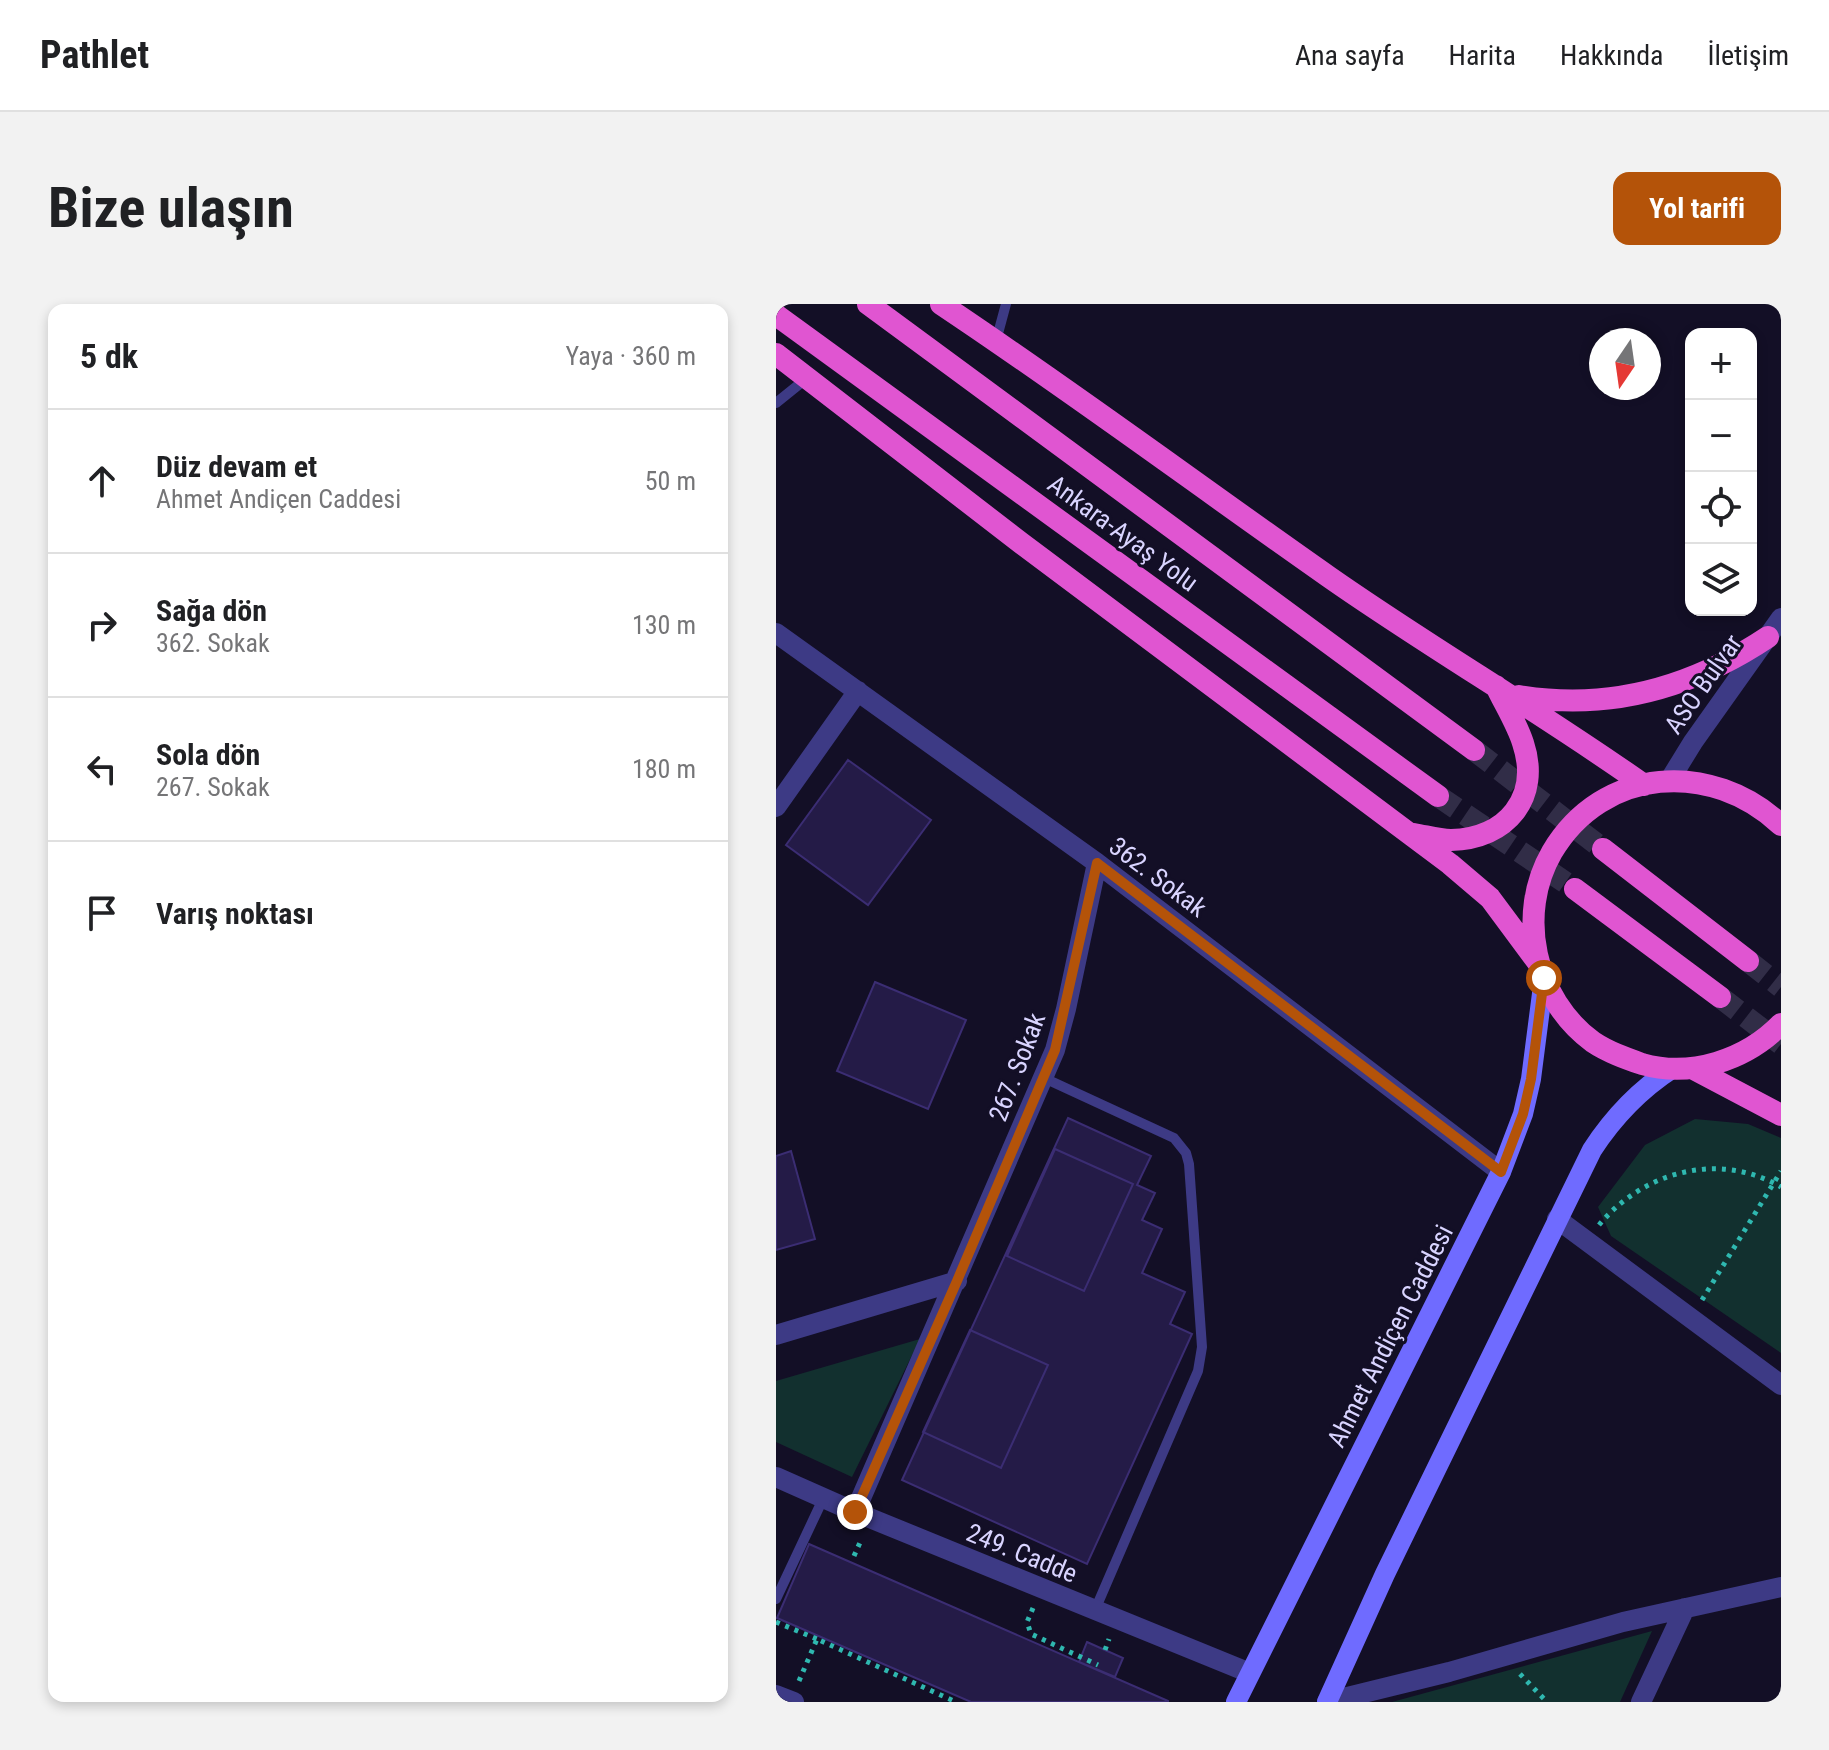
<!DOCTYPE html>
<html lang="tr">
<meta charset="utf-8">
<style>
body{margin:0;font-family:"Roboto Condensed",sans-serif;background:#f2f2f2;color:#202124}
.controls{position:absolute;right:24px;top:24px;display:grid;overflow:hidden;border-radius:16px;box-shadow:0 4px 12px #0003}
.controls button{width:72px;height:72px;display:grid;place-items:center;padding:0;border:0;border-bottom:2px solid #e0e0e0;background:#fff;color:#202124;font:40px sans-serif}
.compass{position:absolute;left:813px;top:24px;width:72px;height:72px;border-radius:50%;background:#fff;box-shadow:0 4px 12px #0003;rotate:193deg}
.stop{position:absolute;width:24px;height:24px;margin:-18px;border:6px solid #b45309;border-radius:50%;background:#fff}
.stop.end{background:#b45309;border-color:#fff;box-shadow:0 2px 8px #0008}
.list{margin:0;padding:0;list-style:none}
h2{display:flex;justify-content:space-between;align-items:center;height:104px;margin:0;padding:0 32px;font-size:34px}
h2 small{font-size:26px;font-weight:400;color:#757577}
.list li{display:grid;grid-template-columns:52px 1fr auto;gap:24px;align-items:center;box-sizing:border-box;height:144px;padding:0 32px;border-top:2px solid #e0e0e0}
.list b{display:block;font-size:30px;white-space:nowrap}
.list p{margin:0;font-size:26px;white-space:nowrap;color:#757577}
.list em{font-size:26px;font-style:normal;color:#757577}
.icon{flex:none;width:44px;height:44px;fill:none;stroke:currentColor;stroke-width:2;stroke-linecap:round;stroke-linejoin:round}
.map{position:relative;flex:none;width:1005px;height:1398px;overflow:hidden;border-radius:16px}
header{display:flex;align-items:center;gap:48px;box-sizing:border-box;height:112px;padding:0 40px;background:#fff;border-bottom:2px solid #e0e0e0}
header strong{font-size:38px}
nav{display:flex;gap:44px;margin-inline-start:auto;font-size:28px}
.intro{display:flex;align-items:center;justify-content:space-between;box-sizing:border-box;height:192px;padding:0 48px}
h1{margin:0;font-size:56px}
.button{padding:20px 36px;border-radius:16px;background:#b45309;color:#fff;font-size:28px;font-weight:700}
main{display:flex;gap:48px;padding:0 48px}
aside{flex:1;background:#fff;border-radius:16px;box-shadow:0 4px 12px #0003}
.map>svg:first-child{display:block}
.green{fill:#12302f}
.building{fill:#241b47;stroke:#3b2d73;stroke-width:2}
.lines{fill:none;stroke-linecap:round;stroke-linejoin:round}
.trunk-tunnel{stroke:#312d47;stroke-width:22;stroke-dasharray:22 11;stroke-linecap:butt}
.path{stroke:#2fb8b0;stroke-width:5;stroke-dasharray:4 6;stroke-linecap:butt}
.service{stroke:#3d3a85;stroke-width:10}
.minor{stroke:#3d3a85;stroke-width:20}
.tertiary{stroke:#3d3a85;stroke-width:20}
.secondary{stroke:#6f6bff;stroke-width:20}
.trunk{stroke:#e055d1;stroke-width:22}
.route{stroke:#b45309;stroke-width:10}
.labels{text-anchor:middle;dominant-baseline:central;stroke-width:6;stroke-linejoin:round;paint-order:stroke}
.street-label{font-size:26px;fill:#d9d4ff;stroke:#130f26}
</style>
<header>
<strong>Pathlet</strong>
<nav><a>Ana sayfa</a><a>Harita</a><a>Hakkında</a><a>İletişim</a></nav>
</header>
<div class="intro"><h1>Bize ulaşın</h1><a class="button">Yol tarifi</a></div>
<main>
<aside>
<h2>5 dk<small>Yaya · 360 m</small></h2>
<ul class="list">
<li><svg class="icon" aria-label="ahead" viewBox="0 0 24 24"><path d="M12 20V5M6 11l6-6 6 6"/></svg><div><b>Düz devam et</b><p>Ahmet Andiçen Caddesi</p></div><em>50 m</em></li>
<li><svg class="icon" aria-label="right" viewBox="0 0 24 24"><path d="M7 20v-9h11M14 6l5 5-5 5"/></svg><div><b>Sağa dön</b><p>362. Sokak</p></div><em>130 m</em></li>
<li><svg class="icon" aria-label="left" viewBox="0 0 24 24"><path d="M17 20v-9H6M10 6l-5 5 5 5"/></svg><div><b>Sola dön</b><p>267. Sokak</p></div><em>180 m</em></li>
<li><svg class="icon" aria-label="arrive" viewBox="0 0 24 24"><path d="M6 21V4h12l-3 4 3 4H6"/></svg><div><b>Varış noktası</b></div></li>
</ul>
</aside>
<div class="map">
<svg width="1005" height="1398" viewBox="0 0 1005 1398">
<rect width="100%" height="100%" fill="#130f26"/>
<path class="green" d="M919,815L972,820L1005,834V1049L835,932L822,903L869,841Z
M144,1035L76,1173L0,1138V1077Z
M876,1327L844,1398H616Z"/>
<path class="building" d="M72,456L155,516L92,601L10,541Z
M99,678L190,716L152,805L61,767Z
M292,814L375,852L361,881L379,889L366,916L386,925L366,969L409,988L394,1020L416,1030L311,1260L126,1176Z
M279,845L357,880L308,987L231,952Z
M15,847L39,935L0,946V852Z
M194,1026L272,1061L225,1164L147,1128Z
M33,1240L392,1397V1398H195L1,1314Z
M311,1338L347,1354L339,1373L303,1358Z"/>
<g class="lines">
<path class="trunk-tunnel" d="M698,446L827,545
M662,492L799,585
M972,657L1005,683
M944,693L1005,740"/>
<path class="path" d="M823,921C868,867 943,847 1005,883
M926,996L1005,867
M78,1252L86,1234
M257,1304L251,1318L255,1330L322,1361
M0,1318L41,1335
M329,1346L333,1335
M744,1370L771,1398
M23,1377L41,1335L180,1398"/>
<path class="service" d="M220,37L230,0
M0,99L31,74
M268,774L398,834L410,849L413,860L426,1043L422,1067L319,1306
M0,1295L47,1195"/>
<path class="minor" d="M0,329L321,559L725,868
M0,503L82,387
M781,915L1005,1081
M0,1031L181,977
M79,1208L279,746L290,705L321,559
M0,1391L18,1398
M551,1398L673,1368L847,1318L1005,1283
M865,1398L909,1304"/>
<path class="tertiary" d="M893,477L917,438L1005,314
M0,1173L79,1208L474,1369"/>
<path class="secondary" d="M460,1398L725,868L747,810L755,775L768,674
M551,1398L609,1270L816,846C838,812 863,786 897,764"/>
<path class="trunk" d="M92,0L698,446
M165,0C297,88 423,182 553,273C656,345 765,408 868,481
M0,11L662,492
M0,50L245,239L674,560L714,594L763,660
M743,392C833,407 917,383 992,333
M1005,521C936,456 827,462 776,548C740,610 758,695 817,738C832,748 849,754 866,760C915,774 970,756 1005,720
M638,530C650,532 663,536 675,536C731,535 765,493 747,439C741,420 729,401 720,382
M827,545L972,657
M799,585L944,693
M916,764L1005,811"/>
</g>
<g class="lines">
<path class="route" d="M79,1208L181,977L279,746L321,559L725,868L747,810L755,775L768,674"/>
</g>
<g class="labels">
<g class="street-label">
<text transform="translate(347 229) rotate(36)">Ankara-Ayaş Yolu</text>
<text transform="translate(927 380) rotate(-55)">ASO Bulvar</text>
<text transform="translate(382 573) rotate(37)">362. Sokak</text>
<text transform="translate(241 763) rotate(-69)">267. Sokak</text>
<text transform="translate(614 1032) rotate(-63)">Ahmet Andiçen Caddesi</text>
<text transform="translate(246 1249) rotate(22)">249. Cadde</text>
</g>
</g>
</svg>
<div class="controls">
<button>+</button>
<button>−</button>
<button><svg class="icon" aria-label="locate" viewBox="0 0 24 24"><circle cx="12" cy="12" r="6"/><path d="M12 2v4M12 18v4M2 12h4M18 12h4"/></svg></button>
<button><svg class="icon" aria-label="layers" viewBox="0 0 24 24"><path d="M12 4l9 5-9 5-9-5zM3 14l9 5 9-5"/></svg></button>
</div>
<svg class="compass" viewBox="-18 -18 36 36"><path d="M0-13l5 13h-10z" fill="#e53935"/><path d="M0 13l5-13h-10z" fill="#757577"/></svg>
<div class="stop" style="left:768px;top:674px"></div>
<div class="stop end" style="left:79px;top:1208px"></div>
</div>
</main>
